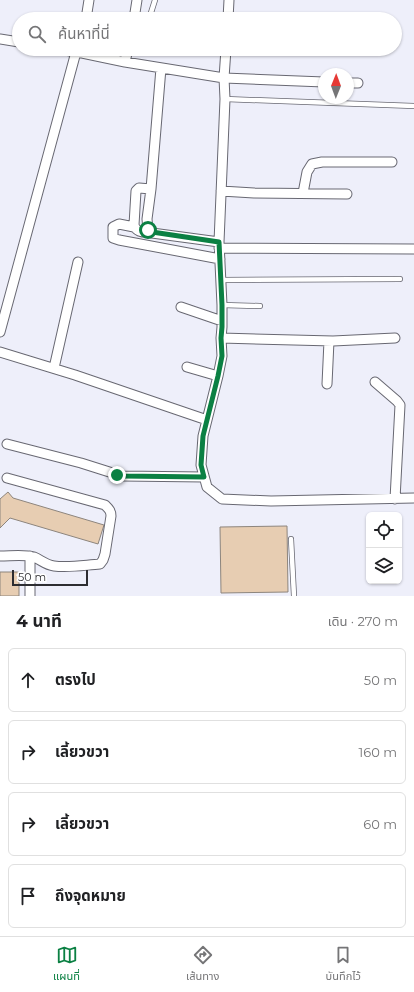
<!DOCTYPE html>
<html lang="th">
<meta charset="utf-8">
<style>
body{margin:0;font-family:Montserrat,"Noto Sans Thai",sans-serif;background:#f2f2f2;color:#202124}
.controls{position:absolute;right:12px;bottom:12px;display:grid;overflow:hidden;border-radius:6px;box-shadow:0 1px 3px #0004}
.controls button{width:36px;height:36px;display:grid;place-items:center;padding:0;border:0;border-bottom:1px solid #e0e0e0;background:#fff;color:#202124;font:20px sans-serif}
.compass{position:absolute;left:318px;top:68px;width:36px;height:36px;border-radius:50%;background:#fff;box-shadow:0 1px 3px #0004;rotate:1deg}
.scale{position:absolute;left:12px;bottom:10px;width:76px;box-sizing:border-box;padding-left:4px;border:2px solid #2d2d31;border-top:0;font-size:11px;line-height:14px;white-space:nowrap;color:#2d2d31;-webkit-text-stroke:3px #fff;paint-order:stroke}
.stop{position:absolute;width:12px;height:12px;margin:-9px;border:3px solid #0b8043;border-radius:50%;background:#fff}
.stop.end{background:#0b8043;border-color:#fff;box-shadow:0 1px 4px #0008}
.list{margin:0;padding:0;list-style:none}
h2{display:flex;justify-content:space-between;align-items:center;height:52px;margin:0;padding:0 16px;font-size:17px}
h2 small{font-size:13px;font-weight:400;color:#757577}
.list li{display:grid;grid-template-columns:26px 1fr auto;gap:12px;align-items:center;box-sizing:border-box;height:64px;margin:0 8px 8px;padding:0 8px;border:1px solid #e0e0e0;border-radius:6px}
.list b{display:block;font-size:15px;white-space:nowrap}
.list em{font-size:13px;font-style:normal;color:#757577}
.icon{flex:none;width:22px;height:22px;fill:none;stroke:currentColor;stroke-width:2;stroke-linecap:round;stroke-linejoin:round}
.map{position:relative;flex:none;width:414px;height:596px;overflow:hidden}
.search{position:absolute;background:#fff;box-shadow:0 1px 3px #0004;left:12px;right:12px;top:12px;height:44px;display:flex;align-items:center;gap:10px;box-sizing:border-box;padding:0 14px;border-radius:22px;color:#757577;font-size:15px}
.sheet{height:340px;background:#fff}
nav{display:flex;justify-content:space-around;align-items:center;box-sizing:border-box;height:56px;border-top:1px solid #e0e0e0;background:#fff;font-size:11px;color:#757577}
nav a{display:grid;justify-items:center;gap:2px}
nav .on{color:#0b8043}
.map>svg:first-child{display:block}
.building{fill:#e7cdb2;stroke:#8d857d}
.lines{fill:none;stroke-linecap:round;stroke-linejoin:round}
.service-casing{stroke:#686872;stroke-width:6}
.minor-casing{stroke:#686872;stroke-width:11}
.service{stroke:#fff;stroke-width:4.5}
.minor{stroke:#fff;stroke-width:9}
.route{stroke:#0b8043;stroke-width:5}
</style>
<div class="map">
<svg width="414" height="596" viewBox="0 0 414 596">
<rect width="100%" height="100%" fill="#eeeffa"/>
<path class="building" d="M8,492L13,498L104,525L98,544L10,518L0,528V499Z
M287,526L288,592L221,593L220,527Z
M0,572H19V596H0Z"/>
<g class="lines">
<g class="service-casing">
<path id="service" d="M149,19L155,0
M225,99L414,106
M220,280L400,279
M222,305L260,306
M291,539L294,596"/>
</g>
<g class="minor-casing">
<path id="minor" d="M86,19L89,0
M134,19L137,0
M228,19L229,0
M0,39L19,42
M59,49L82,53L125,62L224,78L324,82
M226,49L224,78L225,99L219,242L222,305V327L221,338L222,356L218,376L203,436L201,465L207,487L222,499L271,501L414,498
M125,62L128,49
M161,68L151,189L147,219L148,230L152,233L219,242
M348,83H358
M151,189L139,188L136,191L134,225C136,233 145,232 152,233
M221,191L254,193L347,194
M303,193L307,172L312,164L322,162H392
M134,227L119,224L113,227V238L119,240L220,259
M219,248L414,249
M181,307L222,321
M0,332L76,52
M221,338L333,341L395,338
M0,352L75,375L207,420
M187,367L218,376
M54,368L78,262
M375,382L397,401L400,405L395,499
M327,384L329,341
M7,444L81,463L122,476L204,477
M0,556C11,556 24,554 34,557C41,560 46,565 54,566C69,568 85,565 100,564L103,560L105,554L111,516C111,511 109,509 105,505L7,478
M30,596V556"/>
</g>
<use href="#service" class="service"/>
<use href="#minor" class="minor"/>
</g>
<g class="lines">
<path class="route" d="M117,475L122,476L204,477L201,465L203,436L218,376L222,356L221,338L222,327V305L219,242L152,232L148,230"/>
</g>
</svg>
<div class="controls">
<button><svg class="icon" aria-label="locate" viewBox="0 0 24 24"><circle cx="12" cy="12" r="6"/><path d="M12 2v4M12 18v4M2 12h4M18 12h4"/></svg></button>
<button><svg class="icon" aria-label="layers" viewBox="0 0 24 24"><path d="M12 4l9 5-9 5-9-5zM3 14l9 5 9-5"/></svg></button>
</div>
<svg class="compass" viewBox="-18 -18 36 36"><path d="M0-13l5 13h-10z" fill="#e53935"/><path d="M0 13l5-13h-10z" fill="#757577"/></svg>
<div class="scale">50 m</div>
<div class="stop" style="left:148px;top:230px"></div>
<div class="stop end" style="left:117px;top:475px"></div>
<div class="search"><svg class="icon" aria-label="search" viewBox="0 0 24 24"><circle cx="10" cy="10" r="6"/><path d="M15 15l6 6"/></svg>ค้นหาที่นี่</div>
</div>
<section class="sheet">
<h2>4 นาที<small>เดิน · 270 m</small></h2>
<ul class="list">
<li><svg class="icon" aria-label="ahead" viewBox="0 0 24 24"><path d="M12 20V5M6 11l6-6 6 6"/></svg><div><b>ตรงไป</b></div><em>50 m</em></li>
<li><svg class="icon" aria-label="right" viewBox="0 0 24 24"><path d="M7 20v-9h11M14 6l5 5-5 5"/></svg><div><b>เลี้ยวขวา</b></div><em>160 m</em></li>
<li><svg class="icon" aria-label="right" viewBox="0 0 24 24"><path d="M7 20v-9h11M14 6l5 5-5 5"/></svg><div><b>เลี้ยวขวา</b></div><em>60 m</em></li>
<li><svg class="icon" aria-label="arrive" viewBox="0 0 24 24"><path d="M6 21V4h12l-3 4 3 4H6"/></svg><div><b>ถึงจุดหมาย</b></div></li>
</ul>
</section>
<nav>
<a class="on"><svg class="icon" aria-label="map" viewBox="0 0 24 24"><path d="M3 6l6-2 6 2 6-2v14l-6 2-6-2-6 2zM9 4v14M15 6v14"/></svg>แผนที่</a>
<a><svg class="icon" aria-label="directions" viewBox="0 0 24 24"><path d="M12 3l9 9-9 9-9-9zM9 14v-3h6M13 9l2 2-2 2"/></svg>เส้นทาง</a>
<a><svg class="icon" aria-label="saved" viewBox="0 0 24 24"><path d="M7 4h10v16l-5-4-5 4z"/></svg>บันทึกไว้</a>
</nav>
